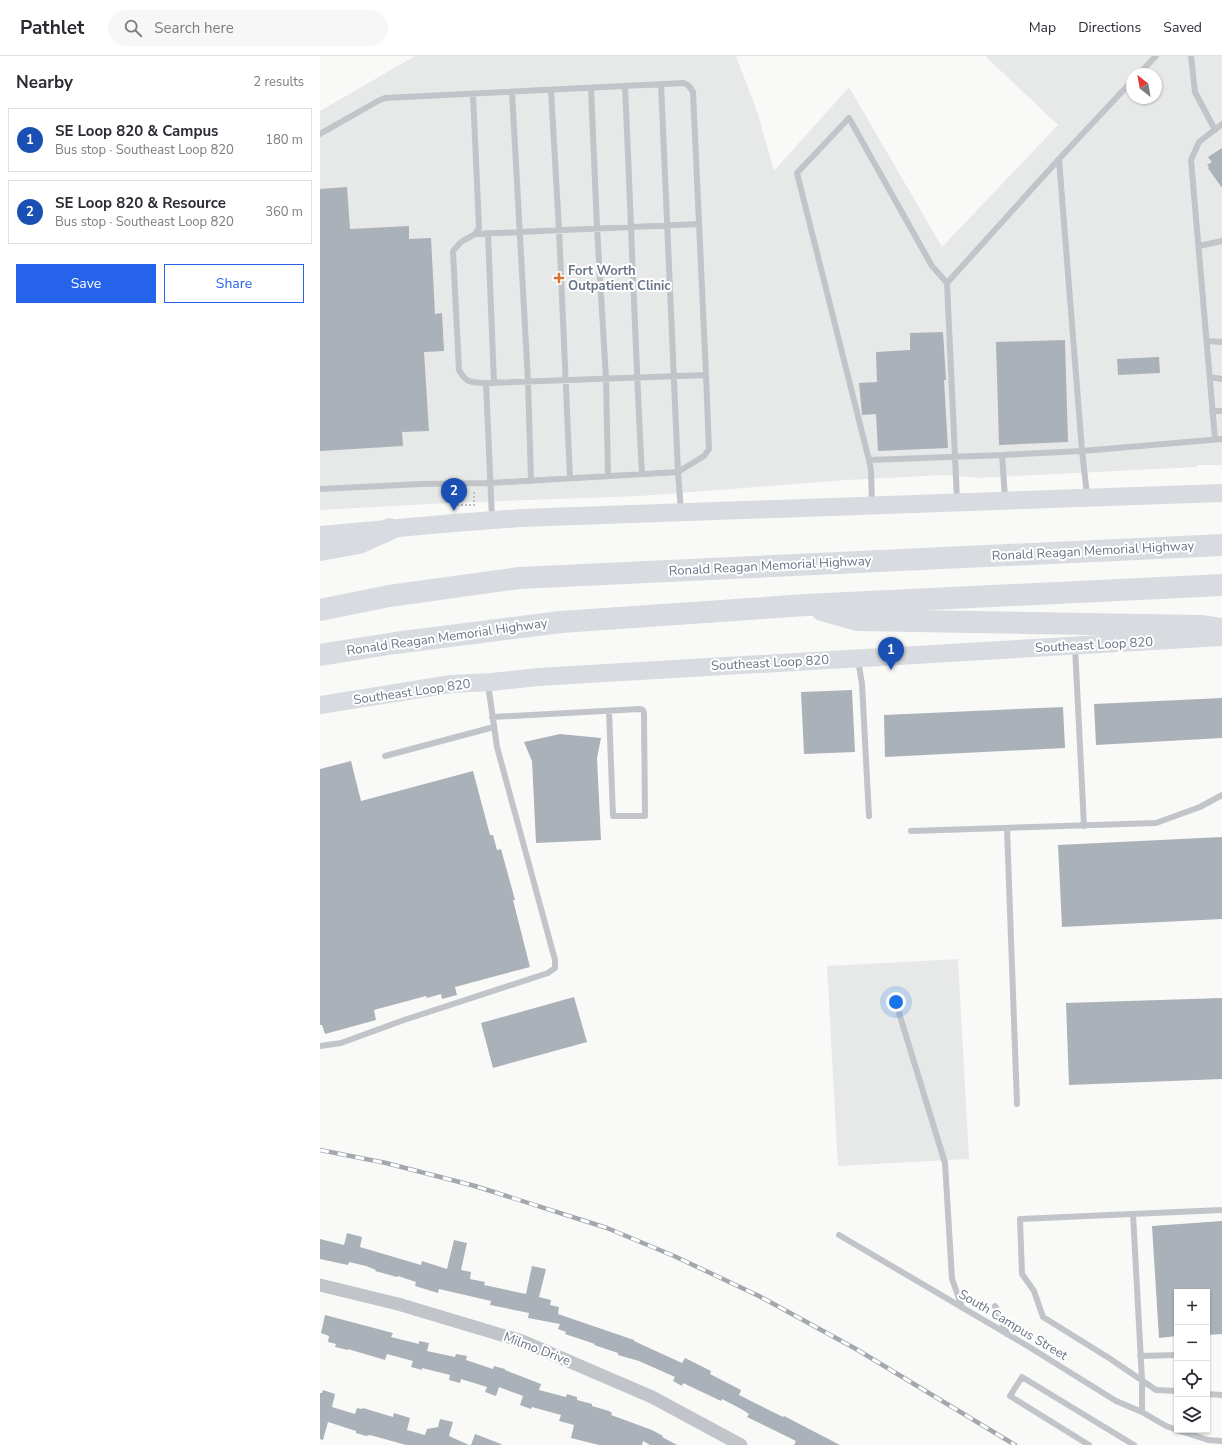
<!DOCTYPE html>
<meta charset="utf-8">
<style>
body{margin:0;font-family:"Nunito Sans",sans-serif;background:#f7f7f7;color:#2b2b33}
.controls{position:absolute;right:12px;bottom:12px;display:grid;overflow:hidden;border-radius:0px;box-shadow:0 1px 3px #0004}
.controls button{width:36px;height:36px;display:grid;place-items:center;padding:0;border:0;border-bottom:1px solid #e1e1e2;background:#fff;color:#2b2b33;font:20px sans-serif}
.compass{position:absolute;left:806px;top:12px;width:36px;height:36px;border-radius:50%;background:#fff;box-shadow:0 1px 3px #0004;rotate:329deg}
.you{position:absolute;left:576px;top:946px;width:14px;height:14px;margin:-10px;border:3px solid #fff;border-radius:50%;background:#1a73e8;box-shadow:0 0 0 6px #1a73e833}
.badge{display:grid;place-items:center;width:26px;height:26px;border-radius:50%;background:#2563eb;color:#fff;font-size:13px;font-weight:700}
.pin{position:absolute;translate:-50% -33px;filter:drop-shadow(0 1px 2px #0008)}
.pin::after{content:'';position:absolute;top:21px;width:14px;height:12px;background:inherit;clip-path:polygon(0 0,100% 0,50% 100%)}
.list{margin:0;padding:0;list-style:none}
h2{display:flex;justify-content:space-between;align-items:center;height:52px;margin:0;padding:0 16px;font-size:17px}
h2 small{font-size:13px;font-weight:400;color:#7c7c81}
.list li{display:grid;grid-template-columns:26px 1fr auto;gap:12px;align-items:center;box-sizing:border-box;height:64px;margin:0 8px 8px;padding:0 8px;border:1px solid #e1e1e2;border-radius:0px}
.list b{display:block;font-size:15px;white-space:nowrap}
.list p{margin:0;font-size:13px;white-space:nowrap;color:#7c7c81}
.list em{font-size:13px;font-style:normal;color:#7c7c81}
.actions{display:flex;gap:8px;padding:12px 16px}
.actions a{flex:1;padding:9px 0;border:1px solid #2563eb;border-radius:0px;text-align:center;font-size:14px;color:#2563eb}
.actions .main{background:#2563eb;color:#fff}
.icon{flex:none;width:22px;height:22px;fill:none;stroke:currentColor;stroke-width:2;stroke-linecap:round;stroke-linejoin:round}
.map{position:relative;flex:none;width:902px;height:1389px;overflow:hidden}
header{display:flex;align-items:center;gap:24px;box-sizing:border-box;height:56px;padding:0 20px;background:#fff;border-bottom:1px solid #e1e1e2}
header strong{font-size:19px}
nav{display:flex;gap:22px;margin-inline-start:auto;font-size:14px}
.search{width:280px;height:36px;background:#f7f7f7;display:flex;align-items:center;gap:10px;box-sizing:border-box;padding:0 14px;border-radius:22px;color:#7c7c81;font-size:15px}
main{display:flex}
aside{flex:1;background:#fff}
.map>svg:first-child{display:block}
.built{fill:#e7e9e9;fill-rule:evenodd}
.building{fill:#aab1b8}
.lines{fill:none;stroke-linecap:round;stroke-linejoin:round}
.path{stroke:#bcbec1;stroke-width:2;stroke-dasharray:2 2;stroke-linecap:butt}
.service{stroke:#c1c4c9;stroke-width:6}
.minor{stroke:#c1c4c9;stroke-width:13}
.secondary{stroke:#d8dbdf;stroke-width:18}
.motorway{stroke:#d8dbdf;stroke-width:22}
.rail-casing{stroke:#a3a8af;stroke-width:4.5}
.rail{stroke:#fff;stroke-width:3;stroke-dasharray:9;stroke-linecap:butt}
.poi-dot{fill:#dc7135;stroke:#fff;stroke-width:1.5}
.labels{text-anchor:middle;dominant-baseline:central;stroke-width:4;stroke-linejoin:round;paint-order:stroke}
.poi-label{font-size:13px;font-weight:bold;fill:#6a7687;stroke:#fff;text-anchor:start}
.street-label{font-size:13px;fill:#6a7687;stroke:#fff}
</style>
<header>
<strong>Pathlet</strong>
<div class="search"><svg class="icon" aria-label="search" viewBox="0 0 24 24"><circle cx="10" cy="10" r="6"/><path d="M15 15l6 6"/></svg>Search here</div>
<nav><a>Map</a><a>Directions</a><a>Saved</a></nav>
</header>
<main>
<aside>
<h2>Nearby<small>2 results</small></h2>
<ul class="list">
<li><span class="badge" style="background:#1a4fb4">1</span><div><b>SE Loop 820 &amp; Campus</b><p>Bus stop · Southeast Loop 820</p></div><em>180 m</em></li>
<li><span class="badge" style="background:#1a4fb4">2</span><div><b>SE Loop 820 &amp; Resource</b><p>Bus stop · Southeast Loop 820</p></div><em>360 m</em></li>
</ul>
<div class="actions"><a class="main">Save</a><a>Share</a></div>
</aside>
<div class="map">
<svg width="902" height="1389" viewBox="0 0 902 1389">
<rect width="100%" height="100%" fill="#f9faf8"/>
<path class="built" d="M95,0H416L438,58L454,115L529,31L622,191L738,69L665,0H902V409H877V411L658,422L625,419L527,424L320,440L129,447L0,454V55ZM812,18H836V42H812Z
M638,903L649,1103L518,1110L507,910Z"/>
<path class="building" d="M902,92V132L888,112L889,111L887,109L892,106L888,101Z
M27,131L30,173L89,170V183L111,182L115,258L122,257L124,295L104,296L109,375L82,376L83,390L0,395V133Z
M623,276L626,324H624L628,392L558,395L556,358L542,359L539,327L557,326L556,296L590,294V277Z
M745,284L748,386L679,389L676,286Z
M839,301L840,317L798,319L797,303Z
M532,634L535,696L484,698L481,636Z
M902,642V682L776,689L774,648Z
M743,651L745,692L565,701L564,659Z
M240,678L281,682L277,702L281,784L216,787L212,705L204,686Z
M31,705L41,745L153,715L170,779H173L177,794L181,793L195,844H193L210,911L135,931L137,939L122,943L121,938L107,942L106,940L54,954L56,964L5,978L2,969H0V713Z
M902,781V863L742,871L738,789Z
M254,941L267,986L173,1012L161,967Z
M902,942V1023L749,1029L746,947Z
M902,1165V1278L887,1279V1236H857V1280L839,1282L832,1170Z
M27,1177L42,1181L40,1191L101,1209L102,1205L127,1213L134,1184L147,1187L141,1214L151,1216L150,1223L165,1226L164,1229L206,1238L212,1210L226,1213L219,1241L231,1244L230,1249L239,1251L238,1258L314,1284V1285L362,1307L365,1302L391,1315L390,1318L421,1334L419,1339L463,1361L464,1360L520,1389H474L476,1385L427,1361L429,1358L423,1354L402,1343L401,1345L363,1327L362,1330L353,1325L355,1321L319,1305L298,1299V1297L274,1289L275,1288L245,1278L246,1276L238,1273L240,1268L208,1262L209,1257L170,1249L171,1245L119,1233L118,1237L95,1230L96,1226L78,1220L77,1221L55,1215L56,1214L46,1210L29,1206L28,1209L0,1203V1183L24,1189Z
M5,1259L73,1277L71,1281L99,1288V1285L109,1287L107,1295L135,1301L136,1298L147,1300L146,1304L173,1313L174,1310L185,1313V1314L221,1328L219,1334L246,1341L247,1338L257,1341V1344L272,1348V1350L289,1355L292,1357L291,1359L332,1374L343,1380L342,1381L357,1389H330L323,1385L322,1389H279L251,1382L254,1369L239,1365L241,1359L212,1351L211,1353L200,1349L203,1340L179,1331L176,1340L165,1336L167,1331L141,1323L140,1327L129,1324L130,1319L102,1312V1314L91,1311L93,1305L67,1298L65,1304L28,1293V1294L15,1291L16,1288L8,1286L9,1280L1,1277Z
M3,1334L15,1338L12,1351L35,1358L37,1352L42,1353L43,1352L73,1361L74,1357L90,1362L87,1374L105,1379L107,1373L118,1371L120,1363L133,1366L129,1380L149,1389H86L50,1379L46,1380L36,1377V1375L8,1366L3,1384L0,1383V1337H2Z
M155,1378L181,1388V1389H151Z"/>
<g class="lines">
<path class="path" d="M133,453V449H154V436"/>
<path class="service" d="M871,0L875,36L895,74
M819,18L836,0
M305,30C311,159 315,289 322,418
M271,32L277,172L286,322L288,420
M231,34L239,174L250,422
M192,36L208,325L211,425
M153,38L159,172L155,178L141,186L133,195L139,314C147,328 151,326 166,327
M0,78L58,45L65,42L364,27L369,30L373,36L386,319
M739,103L762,395L902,383
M168,177L174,327
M155,178L379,168
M879,190L902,185
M627,227L637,444
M887,285L902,286
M890,321L902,323
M892,355H902
M895,383L871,104L879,86L902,68
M549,404L682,399
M0,433L101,428L170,427L358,416L341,28
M685,442L682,399L762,395L767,439
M552,449L551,414L549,404L477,117L529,62L612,210L627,227L739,103L812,25
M172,463L166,327L386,319L389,393L384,400L358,416L361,455
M755,591L764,770
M538,604L542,628L549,760
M172,661L320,653L323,654L324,657L325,760H293L289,655
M65,700L174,671
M687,772L697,1048
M591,775L836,767L880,751L902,739
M579,957L625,1107L632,1223L642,1251
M0,990L21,987L84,964L228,917L235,912V904L177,691L168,628
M813,1158L822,1324V1356
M519,1179L706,1289L796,1345L822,1356L846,1370L857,1374
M675,1250L687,1278
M820,1300L857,1299
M857,1335L836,1334L789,1302L723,1261L714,1235L702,1218L700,1163L902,1154
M887,1338L902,1339
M857,1374L888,1384L902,1385
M769,1389L690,1340L702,1321L814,1389"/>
<path class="minor" d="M0,1229L78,1248L202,1285L332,1341L421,1389"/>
<path class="secondary" d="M0,479L134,467L201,462L902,437
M0,649L131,628L172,626L218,621L902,581"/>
<path class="motorway" d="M0,494L39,487L70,473
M0,554L69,540L199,522L902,489
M502,554L537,564L881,570L902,573
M0,599L75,587L241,566L486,549L902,529"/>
<g class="rail-casing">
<path id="rail" d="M0,1094L66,1107L155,1130L287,1172L354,1200L439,1240L536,1293L695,1389"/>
</g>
<use href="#rail" class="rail"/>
</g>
<path class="poi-dot" d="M237 216h4v4h4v4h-4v4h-4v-4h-4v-4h4z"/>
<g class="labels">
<g class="poi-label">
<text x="248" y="215">Fort Worth<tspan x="248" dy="15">Outpatient Clinic</tspan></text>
</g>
<g class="street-label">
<text transform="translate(773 495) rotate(-3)">Ronald Reagan Memorial Highway</text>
<text transform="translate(450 510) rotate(-3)">Ronald Reagan Memorial Highway</text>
<text transform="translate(127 581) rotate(-8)">Ronald Reagan Memorial Highway</text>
<text transform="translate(774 589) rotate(-3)">Southeast Loop 820</text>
<text transform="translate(450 607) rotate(-3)">Southeast Loop 820</text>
<text transform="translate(92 636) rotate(-8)">Southeast Loop 820</text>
<text transform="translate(693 1269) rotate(31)">South Campus Street</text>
<text transform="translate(217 1293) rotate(21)">Milmo Drive</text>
</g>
</g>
</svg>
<div class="controls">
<button>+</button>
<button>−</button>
<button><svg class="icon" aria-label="locate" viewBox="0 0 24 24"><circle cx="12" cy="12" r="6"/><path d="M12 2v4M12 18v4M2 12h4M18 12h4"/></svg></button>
<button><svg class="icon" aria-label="layers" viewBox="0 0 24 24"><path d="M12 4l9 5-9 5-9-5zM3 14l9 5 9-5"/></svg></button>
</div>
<svg class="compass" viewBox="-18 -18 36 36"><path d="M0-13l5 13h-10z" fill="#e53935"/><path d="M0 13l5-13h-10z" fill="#7c7c81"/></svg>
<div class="you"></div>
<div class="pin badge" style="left:571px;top:614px;background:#1a4fb4">1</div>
<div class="pin badge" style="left:134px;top:455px;background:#1a4fb4">2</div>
</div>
</main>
